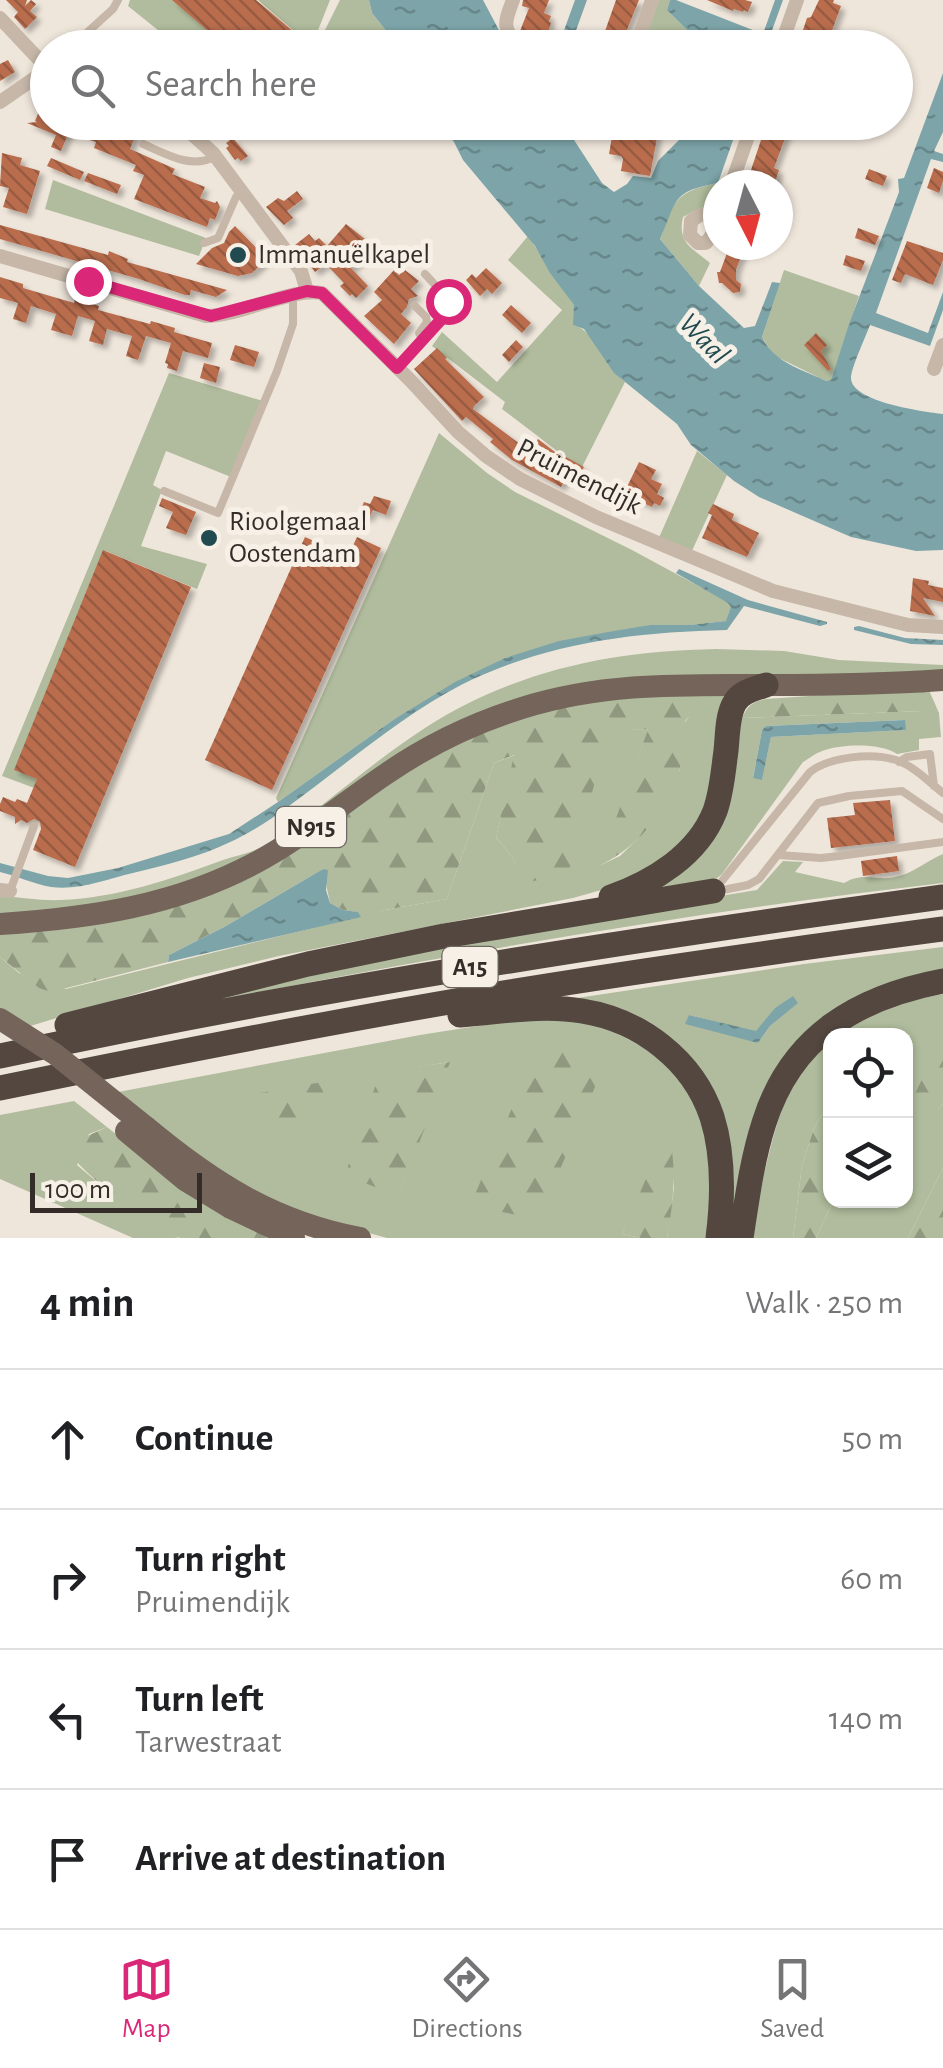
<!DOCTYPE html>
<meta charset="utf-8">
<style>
body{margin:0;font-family:"Alegreya Sans",sans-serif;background:#f2f2f2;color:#202124}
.controls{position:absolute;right:30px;bottom:30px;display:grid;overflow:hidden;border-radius:20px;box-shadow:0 2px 8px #0004}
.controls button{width:90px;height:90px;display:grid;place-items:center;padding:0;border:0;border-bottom:2px solid #e0e0e0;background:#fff;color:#202124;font:50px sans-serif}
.compass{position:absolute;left:703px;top:170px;width:90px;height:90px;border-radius:50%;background:#fff;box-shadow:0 2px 8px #0004;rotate:174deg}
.scale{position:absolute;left:30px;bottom:25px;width:172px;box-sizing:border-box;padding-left:10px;border:5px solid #332c28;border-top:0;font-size:28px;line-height:35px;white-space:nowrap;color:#332c28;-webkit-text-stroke:8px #f7f0e7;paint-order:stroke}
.stop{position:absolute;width:30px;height:30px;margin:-22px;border:8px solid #db2777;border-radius:50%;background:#fff}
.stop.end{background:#db2777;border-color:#fff;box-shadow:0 2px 10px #0008}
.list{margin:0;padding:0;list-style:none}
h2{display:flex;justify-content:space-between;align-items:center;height:130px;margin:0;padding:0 40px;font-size:42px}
h2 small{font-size:32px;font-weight:400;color:#757577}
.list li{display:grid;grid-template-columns:65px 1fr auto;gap:30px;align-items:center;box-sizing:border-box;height:140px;padding:0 40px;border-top:2px solid #e0e0e0}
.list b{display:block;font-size:38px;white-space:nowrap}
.list p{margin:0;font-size:32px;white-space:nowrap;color:#757577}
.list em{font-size:32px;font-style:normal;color:#757577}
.icon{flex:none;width:55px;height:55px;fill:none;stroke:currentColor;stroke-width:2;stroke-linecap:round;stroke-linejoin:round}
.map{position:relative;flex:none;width:943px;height:1238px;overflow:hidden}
.search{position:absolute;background:#fff;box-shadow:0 2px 8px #0004;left:30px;right:30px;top:30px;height:110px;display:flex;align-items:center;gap:25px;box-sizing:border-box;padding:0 35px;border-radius:55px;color:#757577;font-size:38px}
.sheet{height:690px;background:#fff}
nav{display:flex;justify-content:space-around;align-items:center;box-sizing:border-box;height:140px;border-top:2px solid #e0e0e0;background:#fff;font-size:28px;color:#757577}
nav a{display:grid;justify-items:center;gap:5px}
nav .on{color:#db2777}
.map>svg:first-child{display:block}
.green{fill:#b0bc9d;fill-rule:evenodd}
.forest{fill:url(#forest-firs)}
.water{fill:url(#water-ripples)}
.building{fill:url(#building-back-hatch);filter:url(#shadow)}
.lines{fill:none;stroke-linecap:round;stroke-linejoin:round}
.service{stroke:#c6b7a8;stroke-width:8}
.minor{stroke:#c6b7a8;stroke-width:14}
.primary{stroke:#74645a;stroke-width:22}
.motorway{stroke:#534740;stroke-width:25}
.primary-bridge{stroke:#74645a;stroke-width:22}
.route{stroke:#db2777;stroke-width:12}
.poi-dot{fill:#214b50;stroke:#f7f0e7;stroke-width:4}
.labels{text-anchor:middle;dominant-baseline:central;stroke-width:10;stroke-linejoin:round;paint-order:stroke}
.shield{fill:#f7f0e7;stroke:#6e6761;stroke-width:2.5}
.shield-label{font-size:25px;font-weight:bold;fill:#332c28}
.poi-label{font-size:28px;fill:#332c28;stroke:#f7f0e7;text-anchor:start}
.street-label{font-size:28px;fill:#332c28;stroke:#f7f0e7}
.water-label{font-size:30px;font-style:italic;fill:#214b50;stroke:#f7f0e7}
</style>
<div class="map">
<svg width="943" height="1238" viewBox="0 0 943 1238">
<defs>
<pattern id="forest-firs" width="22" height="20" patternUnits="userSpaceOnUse" patternTransform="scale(2.5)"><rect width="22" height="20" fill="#b0bc9d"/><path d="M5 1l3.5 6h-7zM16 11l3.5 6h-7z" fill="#909980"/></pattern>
<pattern id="water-ripples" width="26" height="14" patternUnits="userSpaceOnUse" patternTransform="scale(2.5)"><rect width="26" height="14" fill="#7da5a9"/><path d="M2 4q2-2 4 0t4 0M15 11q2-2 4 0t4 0" fill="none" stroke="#67878a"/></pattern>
<pattern id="building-back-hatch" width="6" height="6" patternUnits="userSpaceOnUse" patternTransform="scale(2.5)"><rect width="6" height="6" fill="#b96d4e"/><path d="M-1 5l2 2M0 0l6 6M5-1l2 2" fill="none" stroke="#975a41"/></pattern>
<filter id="shadow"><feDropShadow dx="4.5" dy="4.5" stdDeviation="2.5" flood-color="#0004"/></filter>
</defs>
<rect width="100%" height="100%" fill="#efe6db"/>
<path class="green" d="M130,0H175L232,47H179L128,6Z
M258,0H330L311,48L291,47L300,36Z
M340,0H369L372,13L399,47L316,48Z
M659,0H670L667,10L694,37L699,47L642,48Z
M53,180L206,238L199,256L45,209Z
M718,183L709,207L700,208L683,217C677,243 692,248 710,263L699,286L660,239C664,231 665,222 669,214C678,192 697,187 718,183Z
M528,236L574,305V325C596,332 606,367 625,382L581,469L502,409L505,402L432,346L442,332L497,382L562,310L508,260Z
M784,270L859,296L831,380L826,381L773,355L762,337Z
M169,373L263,401L231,477L166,451L153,485L162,490L141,546L207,564L197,589L106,551L63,651L56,796L2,776Z
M439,433L487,473L515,492L632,550L728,602L732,607L727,621L689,625H650L505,658L393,720L278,802L276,798Z
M697,451L727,475L690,555L658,540Z
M716,649L784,651L839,660L943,665V675L654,677L230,867L150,897L0,918V896C21,897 40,901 61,900C116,898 172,879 223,860C239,855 259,851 273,841C335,799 391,744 459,708C542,665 623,651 716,649Z
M925,688H928L939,713L941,737L919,739V750L897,754C880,743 845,744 825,750C817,752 810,758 803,762L722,874L710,884L632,898L687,866L742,718L923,711ZM905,720V730L771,737L762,779L753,777L762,730L766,726Z
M689,717H727L714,790L683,847L626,883L573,898L279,956L188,978L27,1027L0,1012V957L19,973L66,989L385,910L447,899L494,763L515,755L496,838C509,852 521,864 520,884L610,730L648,729L601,865L620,856L646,831L680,770L685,722Z
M943,854V883C658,916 376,967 94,1025L456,939L757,890L783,861L803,862L795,872L844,883C866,870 878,883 899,876C915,872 928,860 943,854Z
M943,947V973L800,1041L735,1238L700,1078L557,1001L804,964ZM783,1014L770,1026L758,1043L689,1015L756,1032Z
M943,994V1049H937L938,1110L943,1103V1168L908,1238H816L833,1201L906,1200V1045L910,1035H837L868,1013L893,1004Z
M537,1020H573L603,1026L630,1037L666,1065L699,1106L712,1155L710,1238H667L674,1188L669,1133L622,1234L641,1238H387L300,1214L253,1193L180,1146L118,1092L420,1035L490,1024ZM536,1052H577L539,1219ZM449,1062V1063L400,1192L380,1073Z
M830,1040V1100L814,1128L802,1165L793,1238H751C761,1193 775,1102 803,1068C811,1058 821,1049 830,1040Z
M74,1101L107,1127L89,1134L77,1165L110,1193L178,1238H133L0,1179V1115Z"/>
<path class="forest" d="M925,688L926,709L924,711L742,718C748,705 752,702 766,699Z
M729,690L727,717H689L685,721C688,784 655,838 599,866L648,729L610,731L568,874L519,884C521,864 509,852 496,838L514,755L494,763L447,899L385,910L361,917L357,912L343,910L330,903L323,869L226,926L169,955L168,962L51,992L39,988L0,957V933L126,917L351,808L464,738L568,702Z
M937,1048L943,1049V1103L938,1110L911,1102Z
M536,1052H577L606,1061L539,1219L470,1206Z
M450,1062L400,1193L380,1189L345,1175L380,1072Z
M328,1081L298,1147L252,1113L237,1097Z
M830,1100V1200L833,1201L816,1238H793L802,1165L814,1128Z
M107,1127L151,1162L269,1238C241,1238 211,1238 182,1238C160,1236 82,1173 70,1153L72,1143Z
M668,1128C677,1165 674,1201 667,1238H641L622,1234Z
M943,1168V1238H908Z"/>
<path class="water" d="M369,0H483L508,47H399L372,13Z
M575,0H587L570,47H558Z
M670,0H676L763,34L775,0H783L766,47L699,48L694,37L667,10Z
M943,73V132L934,151L943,154V162L931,159L876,313L928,333L943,292V310L930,346L870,325C866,336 851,368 851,378C851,402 925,412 943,414V550L916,551L851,537L759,497L734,481L691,445L677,424L614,373L584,329L573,325L574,305L550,273L535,246L463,160L454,142L439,123H563L602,183L614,192L627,184L633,176L651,178L658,161L680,139L689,123H739L718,183C670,192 678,200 660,239L699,286L744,328L755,326L772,282L780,283L762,337C774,363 802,369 826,381L831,380L849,324L899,192L898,179L904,178Z
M679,569L748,600L827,622V624L820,626L744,606L727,630C634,632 545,643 461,685C409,712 363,750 317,785C289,806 260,829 228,843C199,857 165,865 133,873C107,879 78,891 51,887C34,884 17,876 0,872V863L48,876L68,878L118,868L229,834L278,802L393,720L455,682L505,658L559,641L608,632L650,625H689L726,621L731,607L728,603L676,573Z
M859,626L905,638L943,640V645L911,644L854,630V627Z
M905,720L906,730L771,737L762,780L753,778L762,730L766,726Z
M323,869L328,870L326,890L330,903L343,910L358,912L361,917L168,962L169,955L226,926Z
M793,996L798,1003L770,1026L758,1043L685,1024L689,1015L756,1031L775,1008Z"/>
<path class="building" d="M6,0H27L25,6L31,0L36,4L30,11L37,17L25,29L14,17L18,12Z
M172,0H256L300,37L291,48H228Z
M523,0H549L544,13L551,16L549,21L551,23L548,32L545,30L538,48H530V42L520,31L529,8L522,6Z
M616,0H639L624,37L617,35L612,48H599Z
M707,0H745L752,2L748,12L744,10L743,12L734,9L733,11Z
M819,0H834L833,3L841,6L830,36L821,33L816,48H797L807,18L811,17Z
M8,60L15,72L0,81V64Z
M47,92L48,122H61L71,127L61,151L51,147L56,135L27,123L37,122L35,121Z
M68,122H114L137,132L130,149L175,169L172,174L205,187L200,198L215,203L217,201L220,207L215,220L210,218L207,227L134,199L144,175L133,171L136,165L94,148L96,142L89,140L92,133Z
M767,122H791L774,168L779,170L774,185H746Z
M614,125L658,132L650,176L621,171L623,159L621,156L609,154Z
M233,138L248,156L241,161L238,158L235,160L226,148L229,146L226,143Z
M2,153L22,158L20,165L40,171L27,214L3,207L9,188L0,186Z
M51,158L84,172L80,180L47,166Z
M934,168L943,172V181L939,193L927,188Z
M869,169L887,176L883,186L865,179Z
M88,173L121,185L117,194L84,181Z
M297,191L303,199L287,211L293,218L284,225L266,207L278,198L284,201Z
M346,224L365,239L360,244L369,254L351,268L368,286L356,298L352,294L350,296L340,286L344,283L326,264L315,272L295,245L309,234L315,241L319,238L327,246Z
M0,225L108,255L109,251L128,259L127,262L227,290L216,297L191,290L190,295H185L139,279L0,239Z
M235,226L267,259L252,273L238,276L196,264L212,248L224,243L229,232Z
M858,228L879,236L875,245L855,238Z
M907,241L943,253V260L933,285L905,274L901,283L892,280Z
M730,245H745L736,270V280L741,284L740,292L733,293L722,283H719L717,272H720Z
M846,255L865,261L861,271L843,265Z
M486,268L502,283L492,294L487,289L480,296L466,280L472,274L476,278Z
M394,270L399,275L405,270L419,281L411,289L418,296L409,299L407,307L401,314L411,323L394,344L364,316L382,300L374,292Z
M0,277L23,284V288L74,303L75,299L99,306L98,310L150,324L151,321L175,328L174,332L212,343L208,358L183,351L177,371L167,368L168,364L165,363L171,343L146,336L138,360L126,356L132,336L107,329L103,345L89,341L95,321L78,316L72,336L51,330L56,314L31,306L26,323L13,319L18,303L0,298Z
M511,305L531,323L522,333L502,315Z
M816,333L827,345L821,351L831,369L828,371L804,345Z
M516,340L523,347L509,362L502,355Z
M235,345L259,352L254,367L230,360Z
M437,348L447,358L445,359L484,397L474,406L473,409L524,447L533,446L538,439L564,459L566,457L584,467L579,476L570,472L561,487L512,460L490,442L493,439L466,417L462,421L414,369Z
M204,363L220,367L216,383L200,378Z
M639,462L656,470L651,479L662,484L657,494L664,498L660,506L654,503L652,507L631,497L633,492L626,489Z
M374,496L391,501L386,515L373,510L369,518L359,513L364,502L370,504Z
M162,498L196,512L186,535L166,528L173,512L159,506Z
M713,504L734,514L732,520L759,533L747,557L702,538L712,515L708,513Z
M305,537L348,556L357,537L381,548L272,790L205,760Z
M103,550L191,587L75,867L33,850L41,829L40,822L34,819L27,823L21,820L15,824V817L0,811V804L3,797L15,802L17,799L27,803L37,779L14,770Z
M913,578L929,581L928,585L943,588V602L923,598L935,616L910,611Z
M890,800L895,841L831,848L827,818L855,815L853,803Z
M897,856L899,871L863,876L861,861Z"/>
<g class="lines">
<path class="service" d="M70,48L113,9L118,0
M143,144C166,154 192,170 216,156
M204,243L218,238L236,197L240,192
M414,305L426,317L427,322L419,333L423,340
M397,367L443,319L450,307L447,298L425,274
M164,491L218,513L277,371L293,324V296
M899,762L907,757L930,754L934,786
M779,855L821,858L839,856L943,842
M717,887L810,772C830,756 872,753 896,760C914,766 929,782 943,793
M10,891L34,826
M718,891L748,885L759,879L818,803L849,796L902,791L943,819"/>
<path class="minor" d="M513,0C504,24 502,27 519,48
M0,18L48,69L0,102
M635,48L652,0
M780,48L797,0
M168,122L193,135L213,153L301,271L307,291
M731,185L753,122
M718,211L700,215L691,221L690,235L698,243H706L714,232L718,220
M0,256L206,316C241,316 292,287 322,293L411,381L458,432L486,456L520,479L596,517L773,591L908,625L943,627
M934,369L943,345
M0,890L10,891"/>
<path class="primary" d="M0,924C90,918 174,906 255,863C302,838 343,803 386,774C428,745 474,723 522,708C605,682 683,685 769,685C827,685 885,684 943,680
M146,1127C212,1182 274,1222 360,1238
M126,1131L185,1180L231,1208L294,1238"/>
<path class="motorway" d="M611,897C653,882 698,855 715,811C721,794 723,775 725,758C728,742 726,719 734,704C740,692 754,689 766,685
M460,1015C501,1012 542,1004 582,1011C640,1020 693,1060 712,1117C724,1155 723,1199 718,1238
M67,1025L308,964L444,936L713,891
M0,1056C312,989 627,940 943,897
M0,1088C171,1053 342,1019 515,991C657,968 800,948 943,929
M741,1238C747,1199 752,1160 764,1123C791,1036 858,997 943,981"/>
<path class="primary-bridge" d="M0,1019L55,1054L146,1127"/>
</g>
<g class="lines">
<path class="route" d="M88,281L211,316L307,291L322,293L397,368L448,312V301"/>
</g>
<g class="poi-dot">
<circle cx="238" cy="255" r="10"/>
<circle cx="209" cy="538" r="10"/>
</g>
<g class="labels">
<g class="shield">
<rect x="276" y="807" width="70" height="40" rx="8"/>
<rect x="442.5" y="947" width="55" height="40" rx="8"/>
</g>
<g class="shield-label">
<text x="311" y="827">N915</text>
<text x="470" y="967">A15</text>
</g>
<g class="poi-label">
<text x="258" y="255">Immanuëlkapel</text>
<text x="229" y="522">Rioolgemaal<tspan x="229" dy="32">Oostendam</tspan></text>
</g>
<g class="street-label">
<text transform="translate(579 477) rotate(27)">Pruimendijk</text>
</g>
<g class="water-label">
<text transform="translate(704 339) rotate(46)">Waal</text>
</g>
</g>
</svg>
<div class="controls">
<button><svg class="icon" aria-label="locate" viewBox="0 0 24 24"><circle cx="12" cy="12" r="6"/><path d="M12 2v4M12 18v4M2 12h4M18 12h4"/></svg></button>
<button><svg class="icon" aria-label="layers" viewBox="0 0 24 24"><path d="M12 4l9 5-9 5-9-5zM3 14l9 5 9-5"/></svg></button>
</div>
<svg class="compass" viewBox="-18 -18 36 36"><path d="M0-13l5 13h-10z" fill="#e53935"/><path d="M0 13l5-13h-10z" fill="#757577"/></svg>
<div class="scale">100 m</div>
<div class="stop" style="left:448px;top:301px"></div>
<div class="stop end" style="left:88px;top:281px"></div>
<div class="search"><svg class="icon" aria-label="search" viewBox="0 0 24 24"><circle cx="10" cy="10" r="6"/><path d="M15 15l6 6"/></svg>Search here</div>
</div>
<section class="sheet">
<h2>4 min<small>Walk · 250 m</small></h2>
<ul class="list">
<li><svg class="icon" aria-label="ahead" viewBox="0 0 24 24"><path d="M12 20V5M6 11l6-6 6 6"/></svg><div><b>Continue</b></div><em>50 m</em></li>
<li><svg class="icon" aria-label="right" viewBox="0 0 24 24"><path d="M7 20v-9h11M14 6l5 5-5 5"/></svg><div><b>Turn right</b><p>Pruimendijk</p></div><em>60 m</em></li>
<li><svg class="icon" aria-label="left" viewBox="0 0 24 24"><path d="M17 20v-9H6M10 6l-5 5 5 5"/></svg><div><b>Turn left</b><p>Tarwestraat</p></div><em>140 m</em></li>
<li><svg class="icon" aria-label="arrive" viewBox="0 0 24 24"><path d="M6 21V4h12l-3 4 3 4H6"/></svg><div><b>Arrive at destination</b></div></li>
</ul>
</section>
<nav>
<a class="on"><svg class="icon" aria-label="map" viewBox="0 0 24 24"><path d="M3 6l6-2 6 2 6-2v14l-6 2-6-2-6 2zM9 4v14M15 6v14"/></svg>Map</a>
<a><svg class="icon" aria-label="directions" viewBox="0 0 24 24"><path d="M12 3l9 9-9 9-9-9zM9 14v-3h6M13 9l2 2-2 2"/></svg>Directions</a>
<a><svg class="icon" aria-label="saved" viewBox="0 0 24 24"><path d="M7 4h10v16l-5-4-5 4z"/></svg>Saved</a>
</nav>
